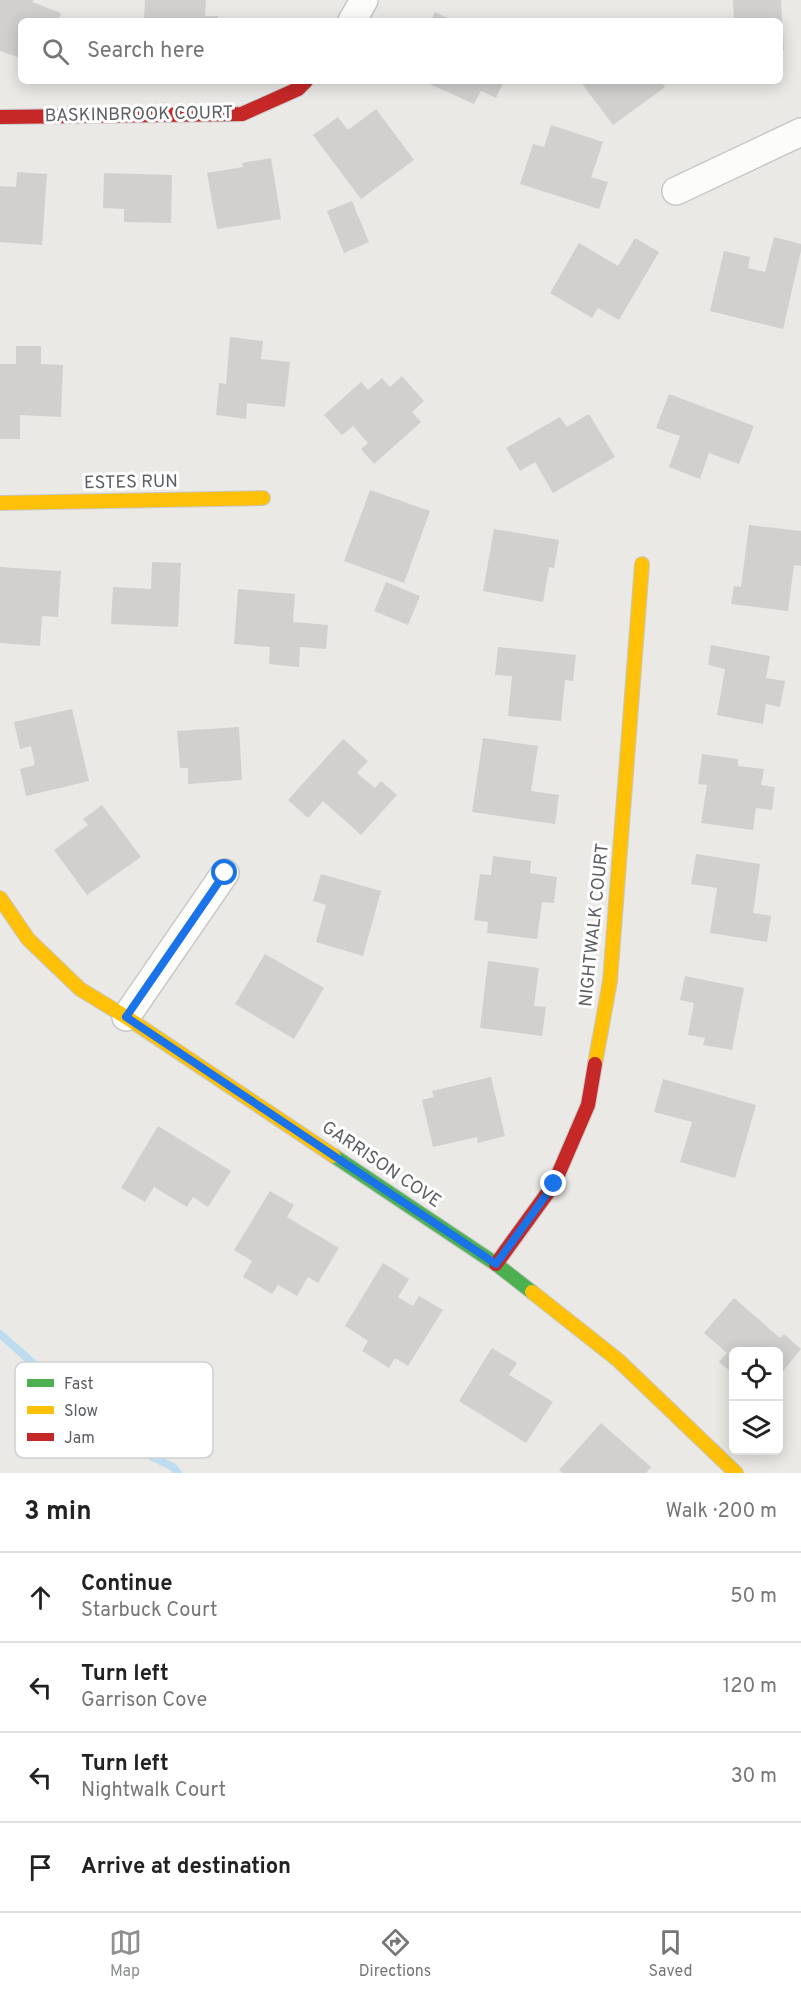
<!DOCTYPE html>
<meta charset="utf-8">
<style>
body{margin:0;font-family:Overpass,sans-serif;background:#f2f2f2;color:#222}
.controls{position:absolute;right:18px;bottom:18px;display:grid;overflow:hidden;border-radius:9px;box-shadow:0 3px 15px #0003}
.controls button{width:54px;height:54px;display:grid;place-items:center;padding:0;border:0;border-bottom:2px solid #e0e0e0;background:#fff;color:#222;font:30px sans-serif}
.stop{position:absolute;width:18px;height:18px;margin:-14px;border:4px solid #1a73e8;border-radius:50%;background:#fff}
.stop.end{background:#1a73e8;border-color:#fff;box-shadow:0 2px 6px #0008}
.list{margin:0;padding:0;list-style:none}
h2{display:flex;justify-content:space-between;align-items:center;height:78px;margin:0;padding:0 24px;font-size:26px}
h2 small{font-size:20px;font-weight:400;color:#767676}
.list li{display:grid;grid-template-columns:39px 1fr auto;gap:18px;align-items:center;box-sizing:border-box;height:90px;padding:0 24px;border-top:2px solid #e0e0e0}
.list b{display:block;font-size:22px;white-space:nowrap}
.list p{margin:0;font-size:20px;white-space:nowrap;color:#767676}
.list em{font-size:20px;font-style:normal;color:#767676}
.icon{flex:none;width:33px;height:33px;fill:none;stroke:currentColor;stroke-width:2;stroke-linecap:round;stroke-linejoin:round}
.map{position:relative;flex:none;width:801px;height:1473px;overflow:hidden}
.search{position:absolute;background:#fff;box-shadow:0 3px 15px #0003;left:18px;right:18px;top:18px;height:66px;display:flex;align-items:center;gap:15px;box-sizing:border-box;padding:0 21px;border-radius:9px;color:#767676;font-size:22px}
.sheet{height:438px;background:#fff}
nav{display:flex;justify-content:space-around;align-items:center;box-sizing:border-box;height:84px;border-top:2px solid #e0e0e0;background:#fff;font-size:16px;color:#767676}
nav a{display:grid;justify-items:center;gap:3px}
nav .on{color:#8d8f90}
.map>svg:first-child{display:block}
.lines{fill:none;stroke-linecap:round;stroke-linejoin:round}
.stream{stroke:#bedcf0;stroke-width:8}
.building{fill:#d1d0ce}
.street-casing{stroke:#c7c7c7;stroke-width:30}
.fast-casing{stroke:#c7c7c6;stroke-width:16}
.slow-casing{stroke:#c7c7c6;stroke-width:16}
.jam-casing{stroke:#c7c7c6;stroke-width:16}
.street{stroke:#fcfcfb;stroke-width:27}
.fast{stroke:#4caf50;stroke-width:14}
.slow{stroke:#ffc107;stroke-width:14}
.jam{stroke:#c62828;stroke-width:14}
.route{stroke:#1a73e8;stroke-width:8}
.labels{text-anchor:middle;dominant-baseline:central;stroke-width:6;stroke-linejoin:round;paint-order:stroke}
.street-label{font-size:18px;fill:#5b5e62;stroke:#fff}
.key{fill:#fff;stroke:#cecfd0;stroke-width:1.5}
.key-label{font-size:16px;fill:#5b5e62}
</style>
<div class="map">
<svg width="801" height="1473" viewBox="0 0 801 1473">
<rect width="100%" height="100%" fill="#eae9e5"/>
<g class="lines">
<path class="stream" d="M0,1334L67,1393L102,1429L130,1446L173,1467L178,1473"/>
</g>
<path class="building" d="M0,0H33L32,2L61,13L58,21H21V58L0,51Z
M145,0H206L205,16H218V21H144Z
M733,0H781L784,50H780V21H734Z
M435,12L454,21H431Z
M423,81H504L496,98L481,91L474,104Z
M580,81H660L665,87L613,125Z
M376,109L414,160L361,199L313,135L338,117L348,130Z
M551,125L603,142L591,177L608,182L599,209L520,184L533,144L544,147Z
M271,158L281,219L217,229L207,173L243,167L242,163Z
M17,172L47,174L42,245L0,242V186L16,187Z
M104,173L172,175L171,223L124,222V209L103,208Z
M352,201L369,242L344,253L327,211Z
M774,237L801,244V251L783,329L710,311L724,251L750,257L748,268L765,272Z
M635,238L659,252L619,320L598,308L592,318L550,293L579,243L618,266Z
M230,337L263,341L261,359L290,362L285,407L247,403L246,419L216,415L219,383L226,384Z
M16,346H41V364L63,365L61,417L20,415V439H0V364H16Z
M402,376L424,401L412,412L421,422L374,464L361,449L368,443L353,426L342,435L324,415L361,382L368,390L382,378L390,387Z
M669,394L754,426L739,464L709,453L700,479L669,467L680,436L656,428Z
M589,414L615,457L553,493L535,462L520,471L506,448L560,417L567,427Z
M370,490L430,511L404,583L344,561Z
M749,525L801,531V566L794,565L788,611L731,604L734,586L741,587Z
M494,529L559,540L554,568L549,567L543,602L483,591Z
M152,562L181,563L178,627L111,624L113,587L151,589Z
M0,567L61,571L58,617L42,616L40,646L0,643Z
M386,582L420,596L408,625L374,611Z
M238,589L295,594L293,622L328,625L326,649L300,647L299,667L269,664L270,647L234,644Z
M711,645L770,656L766,678L785,681L780,707L766,704L763,724L717,715L725,669L708,665Z
M498,647L576,655L573,681L565,680L561,721L508,716L512,676L495,675Z
M72,709L89,781L26,796L20,769L35,765L31,746L20,749L14,722Z
M239,727L242,780L188,784V768H180L177,731Z
M483,738L538,746L531,791L559,795L555,824L472,812Z
M343,739L368,761L357,773L375,788L381,781L397,795L361,835L323,801L308,818L288,800Z
M702,754L738,759V766L764,769L761,785L775,787L772,810L756,808L753,830L701,823L707,785L698,784Z
M102,805L141,857L87,895L54,850L88,825L83,819Z
M696,854L760,864L753,913L771,916L767,942L710,933L717,888L691,884Z
M493,856L531,861L530,873L557,877L554,903L542,902L537,939L487,933L488,922L474,920L480,874L491,875Z
M321,874L381,891L363,956L316,942L326,905L313,901Z
M265,954L324,988L294,1039L235,1004Z
M488,961L539,968L534,1006L546,1007L542,1036L480,1028Z
M685,976L744,988L732,1050L703,1045L705,1038L688,1035L694,1003L680,1000Z
M491,1077L505,1136L478,1143L477,1137L433,1147L422,1100L434,1097L432,1091Z
M663,1079L756,1105L735,1178L680,1162L692,1122L654,1112Z
M158,1126L231,1171L208,1207L193,1197L187,1207L154,1187L145,1202L121,1188Z
M270,1191L294,1205L287,1217L339,1248L318,1283L308,1277L297,1296L278,1285L272,1294L243,1277L252,1261L234,1250Z
M383,1263L409,1279L398,1297L413,1306L419,1296L443,1310L408,1366L395,1358L389,1368L362,1351L368,1341L345,1326Z
M734,1298L780,1338L784,1334L801,1349L778,1377V1352H734V1374L719,1362L727,1353L704,1333Z
M492,1348L517,1363L509,1375L553,1402L526,1443L459,1401Z
M601,1423L651,1467L646,1473H563L559,1470Z"/>
<g class="lines">
<g class="street-casing">
<path id="street" d="M352,21L364,0
M676,191L801,132
M126,1017L225,873"/>
</g>
<g class="fast-casing">
<path id="fast" d="M334,1156L496,1264L532,1292"/>
</g>
<g class="slow-casing">
<path id="slow" d="M0,503L263,498
M0,898L28,939L80,989L126,1017L334,1156
M595,1064L610,981L642,564
M532,1292L618,1360L736,1473"/>
</g>
<g class="jam-casing">
<path id="jam" d="M0,117L242,114L298,89L306,81
M496,1264L554,1184L588,1105L595,1064"/>
</g>
<use href="#street" class="street"/>
<use href="#fast" class="fast"/>
<use href="#slow" class="slow"/>
<use href="#jam" class="jam"/>
</g>
<g class="lines">
<path class="route" d="M225,873L126,1017L496,1264L554,1184"/>
</g>
<g class="labels">
<g class="street-label">
<text transform="translate(139 115) rotate(-1)">BASKINBROOK COURT</text>
<text transform="translate(131 483) rotate(-1)">ESTES RUN</text>
<text transform="translate(595 925) rotate(-84)">NIGHTWALK COURT</text>
<text transform="translate(381 1165) rotate(34)">GARRISON COVE</text>
</g>
</g>
<rect x="15" y="1362" width="198" height="96" rx="9" class="key"/>
<rect x="27" y="1379" width="27" height="8" fill="#4caf50"/>
<rect x="27" y="1406" width="27" height="8" fill="#ffc107"/>
<rect x="27" y="1433" width="27" height="8" fill="#c62828"/>
<g class="key-label">
<text x="64" y="1389">Fast</text>
<text x="64" y="1416">Slow</text>
<text x="64" y="1443">Jam</text>
</g>
</svg>
<div class="controls">
<button><svg class="icon" aria-label="locate" viewBox="0 0 24 24"><circle cx="12" cy="12" r="6"/><path d="M12 2v4M12 18v4M2 12h4M18 12h4"/></svg></button>
<button><svg class="icon" aria-label="layers" viewBox="0 0 24 24"><path d="M12 4l9 5-9 5-9-5zM3 14l9 5 9-5"/></svg></button>
</div>
<div class="stop" style="left:225px;top:873px"></div>
<div class="stop end" style="left:554px;top:1184px"></div>
<div class="search"><svg class="icon" aria-label="search" viewBox="0 0 24 24"><circle cx="10" cy="10" r="6"/><path d="M15 15l6 6"/></svg>Search here</div>
</div>
<section class="sheet">
<h2>3 min<small>Walk · 200 m</small></h2>
<ul class="list">
<li><svg class="icon" aria-label="ahead" viewBox="0 0 24 24"><path d="M12 20V5M6 11l6-6 6 6"/></svg><div><b>Continue</b><p>Starbuck Court</p></div><em>50 m</em></li>
<li><svg class="icon" aria-label="left" viewBox="0 0 24 24"><path d="M17 20v-9H6M10 6l-5 5 5 5"/></svg><div><b>Turn left</b><p>Garrison Cove</p></div><em>120 m</em></li>
<li><svg class="icon" aria-label="left" viewBox="0 0 24 24"><path d="M17 20v-9H6M10 6l-5 5 5 5"/></svg><div><b>Turn left</b><p>Nightwalk Court</p></div><em>30 m</em></li>
<li><svg class="icon" aria-label="arrive" viewBox="0 0 24 24"><path d="M6 21V4h12l-3 4 3 4H6"/></svg><div><b>Arrive at destination</b></div></li>
</ul>
</section>
<nav>
<a class="on"><svg class="icon" aria-label="map" viewBox="0 0 24 24"><path d="M3 6l6-2 6 2 6-2v14l-6 2-6-2-6 2zM9 4v14M15 6v14"/></svg>Map</a>
<a><svg class="icon" aria-label="directions" viewBox="0 0 24 24"><path d="M12 3l9 9-9 9-9-9zM9 14v-3h6M13 9l2 2-2 2"/></svg>Directions</a>
<a><svg class="icon" aria-label="saved" viewBox="0 0 24 24"><path d="M7 4h10v16l-5-4-5 4z"/></svg>Saved</a>
</nav>
